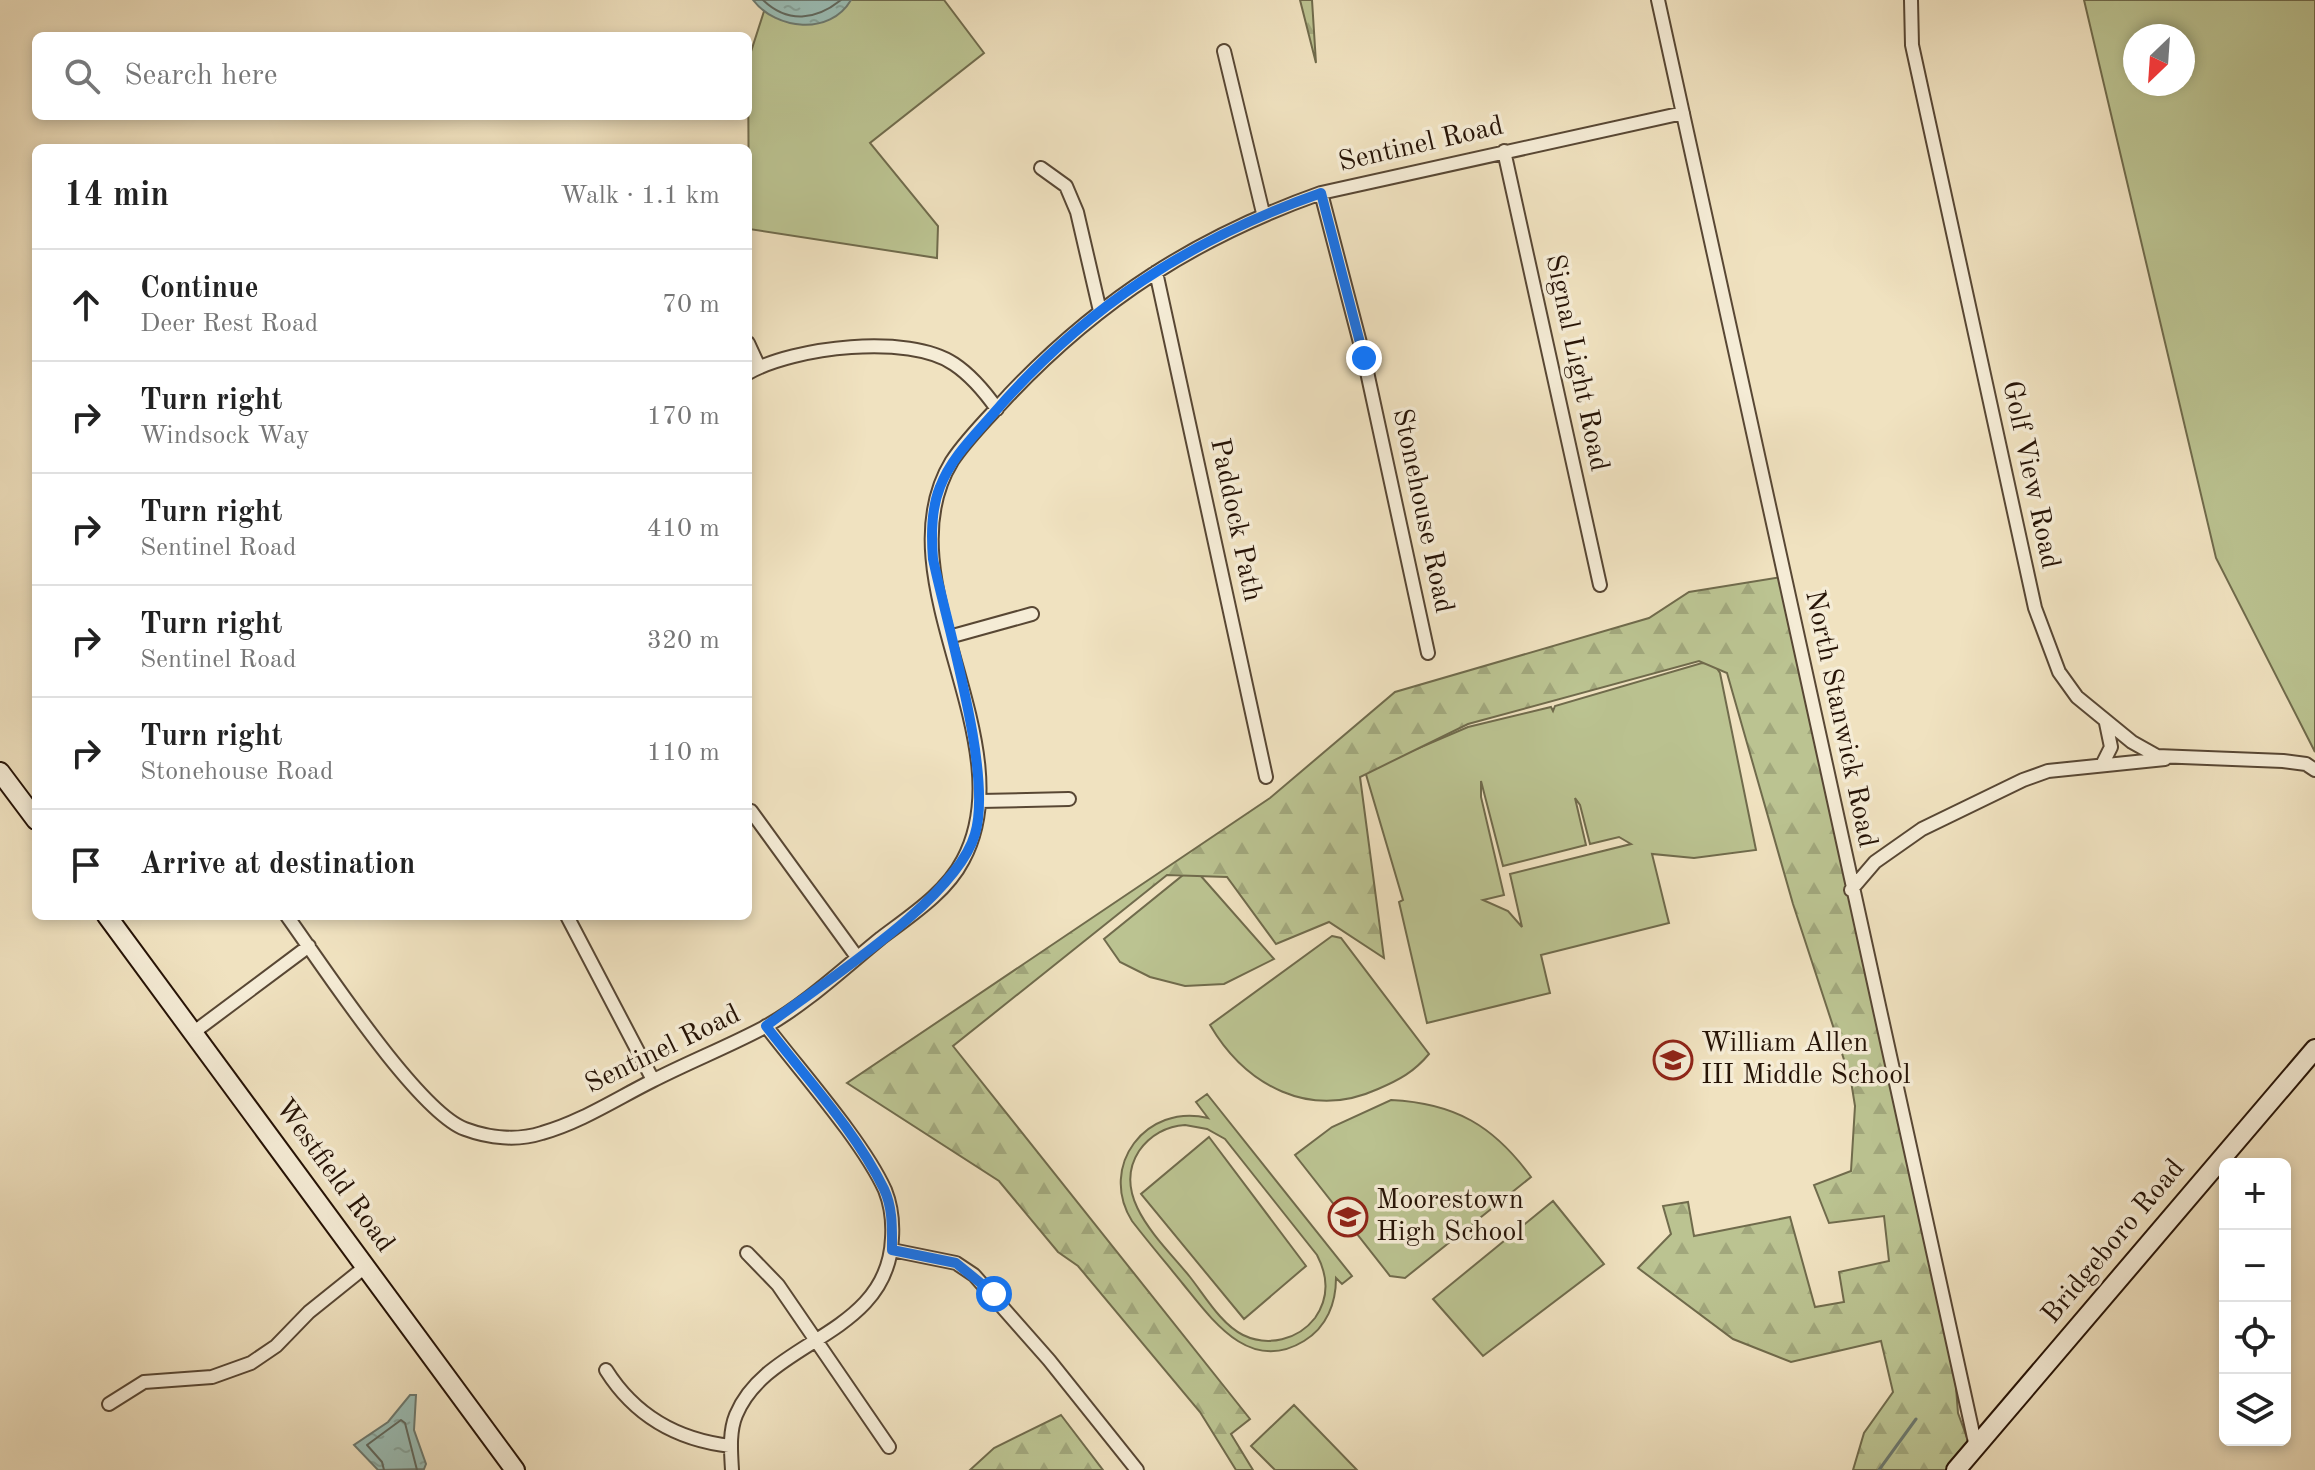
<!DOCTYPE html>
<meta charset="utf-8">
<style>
body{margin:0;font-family:"Old Standard TT",serif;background:#f2f2f2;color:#222}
.controls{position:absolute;right:24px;bottom:24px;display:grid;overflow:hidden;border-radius:12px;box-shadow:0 4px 12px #0003}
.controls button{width:72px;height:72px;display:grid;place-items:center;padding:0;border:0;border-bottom:2px solid #e0e0e0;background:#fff;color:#222;font:40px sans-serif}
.compass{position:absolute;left:2123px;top:24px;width:72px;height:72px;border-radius:50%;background:#fff;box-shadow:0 4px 12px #0003;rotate:205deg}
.stop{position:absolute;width:24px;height:24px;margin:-18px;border:6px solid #1a73e8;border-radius:50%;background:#fff}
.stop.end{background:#1a73e8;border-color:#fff;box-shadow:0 2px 8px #0008}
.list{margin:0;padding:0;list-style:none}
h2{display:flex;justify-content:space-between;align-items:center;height:104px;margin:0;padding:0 32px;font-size:34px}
h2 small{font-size:26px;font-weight:400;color:#767676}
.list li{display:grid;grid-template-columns:52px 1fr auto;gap:24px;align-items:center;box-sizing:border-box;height:112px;padding:0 32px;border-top:2px solid #e0e0e0}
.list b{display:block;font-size:30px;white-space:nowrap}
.list p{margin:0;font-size:26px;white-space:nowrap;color:#767676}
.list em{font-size:26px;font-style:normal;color:#767676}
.icon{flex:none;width:44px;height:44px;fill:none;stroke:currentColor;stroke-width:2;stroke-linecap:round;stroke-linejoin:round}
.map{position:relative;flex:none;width:2315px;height:1470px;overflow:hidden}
.search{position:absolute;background:#fff;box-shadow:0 4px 12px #0003;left:32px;top:32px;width:720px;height:88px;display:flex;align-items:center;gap:20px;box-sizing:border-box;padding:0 28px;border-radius:12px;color:#767676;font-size:30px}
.panel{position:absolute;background:#fff;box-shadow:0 4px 12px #0003;left:32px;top:144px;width:720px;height:776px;border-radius:12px}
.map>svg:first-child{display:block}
.grass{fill:#bbc391;stroke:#706b4c;stroke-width:2;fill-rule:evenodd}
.forest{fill:url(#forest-firs);stroke:#706b4c;stroke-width:2}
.water{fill:url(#water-ripples);stroke:#6c796f;stroke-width:2}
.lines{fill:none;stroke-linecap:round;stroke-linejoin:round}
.shore{stroke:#60685e;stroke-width:2}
.stream{stroke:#6c796f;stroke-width:3}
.street-casing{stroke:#584734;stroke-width:16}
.secondary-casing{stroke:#261306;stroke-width:22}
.street{stroke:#f5ecd6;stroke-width:12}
.secondary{stroke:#f5ecd6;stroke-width:18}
.route{stroke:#1a73e8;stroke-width:10}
.labels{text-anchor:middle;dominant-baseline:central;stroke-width:7;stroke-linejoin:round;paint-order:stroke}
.street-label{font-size:28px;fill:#261306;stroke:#f5ecd6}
.poi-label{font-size:28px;fill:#261306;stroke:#f5ecd6;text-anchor:start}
</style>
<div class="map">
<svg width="2315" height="1470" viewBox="0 0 2315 1470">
<defs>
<pattern id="forest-firs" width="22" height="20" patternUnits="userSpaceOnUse" patternTransform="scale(2)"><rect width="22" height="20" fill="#bbc391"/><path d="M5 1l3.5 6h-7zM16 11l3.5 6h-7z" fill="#a1a77c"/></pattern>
<pattern id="water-ripples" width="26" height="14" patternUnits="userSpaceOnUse" patternTransform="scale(2)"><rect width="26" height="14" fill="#9abdb5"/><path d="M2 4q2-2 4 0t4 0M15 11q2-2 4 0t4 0" fill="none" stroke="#85a29a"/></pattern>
</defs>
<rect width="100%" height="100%" fill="#f0e2c0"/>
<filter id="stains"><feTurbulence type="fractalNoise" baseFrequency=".0025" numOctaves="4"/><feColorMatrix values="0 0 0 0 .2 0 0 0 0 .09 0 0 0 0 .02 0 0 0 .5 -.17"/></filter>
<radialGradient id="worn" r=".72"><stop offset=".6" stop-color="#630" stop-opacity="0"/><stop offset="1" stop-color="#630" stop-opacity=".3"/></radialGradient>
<path class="grass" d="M763,0H944L984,53L870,143L938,226L937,258L749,229L748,61L766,5Z
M2084,0H2315V752L2216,558ZM2183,36V84H2135V36Z
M1702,663L1714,664L1720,673L1756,850L1694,858L1652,854L1669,923L1541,955L1550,993L1427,1023L1399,902L1403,900L1365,771L1468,727L1551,707L1553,711L1555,706ZM1481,781L1503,866L1586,845L1575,798L1580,805L1590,844L1619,837L1631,844L1510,874L1522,927L1508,911L1483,900L1504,895L1481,797Z
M1193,867L1274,959L1224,984L1185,986L1150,977L1120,962L1104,939Z
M1332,936L1341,938L1429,1054C1414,1072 1399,1080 1378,1089C1310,1120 1246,1086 1210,1025Z
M1207,1094L1352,1276L1342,1284L1336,1278C1336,1303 1327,1327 1304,1341C1250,1374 1213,1321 1183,1284C1166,1263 1149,1243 1132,1221C1098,1166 1146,1103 1208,1118L1196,1102ZM1185,1125L1207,1129L1225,1139L1317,1255C1328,1276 1329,1298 1315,1318C1298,1340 1268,1347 1243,1335C1221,1324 1205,1296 1190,1277C1163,1243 1109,1197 1139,1151C1150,1135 1167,1126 1185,1125Z
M1391,1100C1455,1103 1494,1126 1531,1177L1405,1278L1390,1276L1295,1155L1332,1127Z
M1209,1137L1306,1266L1244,1319L1141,1194Z
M1553,1201L1604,1264L1483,1356L1433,1299Z
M1294,1405L1357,1470H1275L1251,1446Z"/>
<path class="forest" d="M1300,0H1312L1316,63Z
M1781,577L1951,1323L1958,1413L1970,1446L1949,1470H1853L1864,1433L1893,1392L1881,1341L1791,1362L1733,1339L1638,1268L1671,1234L1663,1206L1688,1202L1694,1236L1790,1217L1815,1307L1844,1302L1839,1272L1889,1261L1884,1216L1829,1223L1814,1185L1851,1171L1855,1106L1851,1081L1793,904L1727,673L1699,661L1468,724L1360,777L1384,958L1329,922L1276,944L1227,877L1167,875L953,1046L1250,1419L1231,1434L1253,1470H1236L1200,1412L1078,1266L1058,1252L999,1181L847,1083L1270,798L1395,692L1649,618L1689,592Z
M1061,1415L1103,1470H970L994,1448Z"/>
<path class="water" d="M753,0H851C830,36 776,30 753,0Z
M410,1395H416L414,1430L426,1464L424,1469L378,1470L354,1445L388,1422Z"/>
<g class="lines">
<path class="shore" d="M763,0C788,24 816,20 841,0
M384,1470L382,1462L367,1445L401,1420L405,1423L417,1470"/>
<path class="stream" d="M1879,1470L1916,1419"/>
<g class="street-casing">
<path id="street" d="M1658,0L1976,1447
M1911,0L1912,45L2035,608L2059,672L2077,697L2132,742L2157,756L2283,761L2306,764L2315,770
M1224,51L1263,213
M1504,151L1600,585
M1041,168L1066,186L1077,212L1100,311
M1321,193L1364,358L1428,653
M1156,272L1266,777
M748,343L759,367
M748,373C794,347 908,333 954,364C972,376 985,392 997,409
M949,637L1032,614
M2102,765L2111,747L2106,723
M980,801L1069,799
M751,811L857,957
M1851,890L1875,862L1922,829L2023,780L2048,771L2165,759
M287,916C321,963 417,1111 465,1129C489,1138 517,1141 542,1133C581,1122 616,1099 652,1081C689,1062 727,1047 763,1028C805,1005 844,968 881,938C910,916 946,893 963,860C1027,741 880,578 952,461C967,438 990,416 1009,395C1100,299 1197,237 1321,193L1683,113
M567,916L653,1080
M194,1032L309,946
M892,1250L956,1263L974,1275L1049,1360L1137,1470
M747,1253L778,1285L889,1447
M606,1370C635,1416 677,1440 731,1446
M109,1404L144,1382L212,1377L251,1363L276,1346L309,1312L365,1267
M732,1470C731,1452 729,1432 736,1415C767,1339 888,1337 892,1238C893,1222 891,1205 885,1190C862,1140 801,1072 766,1026"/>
</g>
<g class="secondary-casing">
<path id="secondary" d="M0,772L36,820
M107,916L515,1470
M1956,1470L2315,1049"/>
</g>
<use href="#street" class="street"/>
<use href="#secondary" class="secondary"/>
</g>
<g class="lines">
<path class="route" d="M994,1294L956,1263L892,1250C892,1229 893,1208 884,1189C855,1130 806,1078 766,1026C822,983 956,900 975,834C993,774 947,626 933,559C931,535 931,509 940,487C951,458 973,437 993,414C1084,308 1190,239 1321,193L1364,358"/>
</g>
<defs>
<g id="school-ring" transform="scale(2)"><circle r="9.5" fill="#f5ecd6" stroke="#8f2418" stroke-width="1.5"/><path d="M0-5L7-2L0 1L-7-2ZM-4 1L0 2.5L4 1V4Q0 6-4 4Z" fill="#8f2418"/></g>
</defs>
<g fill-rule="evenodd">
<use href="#school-ring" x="1673" y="1060"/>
<use href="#school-ring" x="1348" y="1217"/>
</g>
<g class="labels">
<g class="street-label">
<text transform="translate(1421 145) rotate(-13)">Sentinel Road</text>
<text transform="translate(1576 363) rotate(78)">Signal Light Road</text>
<text transform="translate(2030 475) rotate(78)">Golf View Road</text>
<text transform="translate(1422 511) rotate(78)">Stonehouse Road</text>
<text transform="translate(1235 520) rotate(78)">Paddock Path</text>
<text transform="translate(1840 719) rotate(78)">North Stanwick Road</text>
<text transform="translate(663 1050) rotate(-26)">Sentinel Road</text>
<text transform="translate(334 1176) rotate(54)">Westfield Road</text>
<text transform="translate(2114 1242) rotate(-50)">Bridgeboro Road</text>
</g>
<g class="poi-label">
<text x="1701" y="1044">William Allen<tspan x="1701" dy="32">III Middle School</tspan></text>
<text x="1376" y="1201">Moorestown<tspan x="1376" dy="32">High School</tspan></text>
</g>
</g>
<rect width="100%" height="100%" filter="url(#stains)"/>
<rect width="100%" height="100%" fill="url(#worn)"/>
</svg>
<div class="controls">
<button>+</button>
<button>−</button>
<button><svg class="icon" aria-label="locate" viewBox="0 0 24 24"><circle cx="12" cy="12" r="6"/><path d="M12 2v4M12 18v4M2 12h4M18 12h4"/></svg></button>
<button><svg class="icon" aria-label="layers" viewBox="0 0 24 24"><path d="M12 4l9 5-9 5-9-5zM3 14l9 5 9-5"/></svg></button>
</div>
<svg class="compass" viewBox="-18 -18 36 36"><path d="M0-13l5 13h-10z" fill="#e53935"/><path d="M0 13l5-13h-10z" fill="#767676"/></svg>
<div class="stop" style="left:994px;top:1294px"></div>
<div class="stop end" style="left:1364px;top:358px"></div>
<div class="search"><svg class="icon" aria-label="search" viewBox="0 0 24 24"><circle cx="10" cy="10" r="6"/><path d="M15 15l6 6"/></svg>Search here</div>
<section class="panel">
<h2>14 min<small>Walk · 1.1 km</small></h2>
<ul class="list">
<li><svg class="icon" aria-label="ahead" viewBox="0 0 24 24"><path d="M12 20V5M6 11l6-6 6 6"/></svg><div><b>Continue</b><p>Deer Rest Road</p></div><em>70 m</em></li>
<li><svg class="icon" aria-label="right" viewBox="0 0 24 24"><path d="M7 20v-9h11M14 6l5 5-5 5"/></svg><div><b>Turn right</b><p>Windsock Way</p></div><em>170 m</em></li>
<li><svg class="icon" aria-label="right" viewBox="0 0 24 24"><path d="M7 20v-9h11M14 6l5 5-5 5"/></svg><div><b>Turn right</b><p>Sentinel Road</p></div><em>410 m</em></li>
<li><svg class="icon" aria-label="right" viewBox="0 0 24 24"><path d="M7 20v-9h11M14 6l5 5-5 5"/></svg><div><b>Turn right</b><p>Sentinel Road</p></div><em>320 m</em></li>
<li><svg class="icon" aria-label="right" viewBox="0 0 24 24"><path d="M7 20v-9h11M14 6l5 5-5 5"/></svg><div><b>Turn right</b><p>Stonehouse Road</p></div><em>110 m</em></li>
<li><svg class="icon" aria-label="arrive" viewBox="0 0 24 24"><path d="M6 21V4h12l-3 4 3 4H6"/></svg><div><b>Arrive at destination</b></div></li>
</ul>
</section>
</div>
